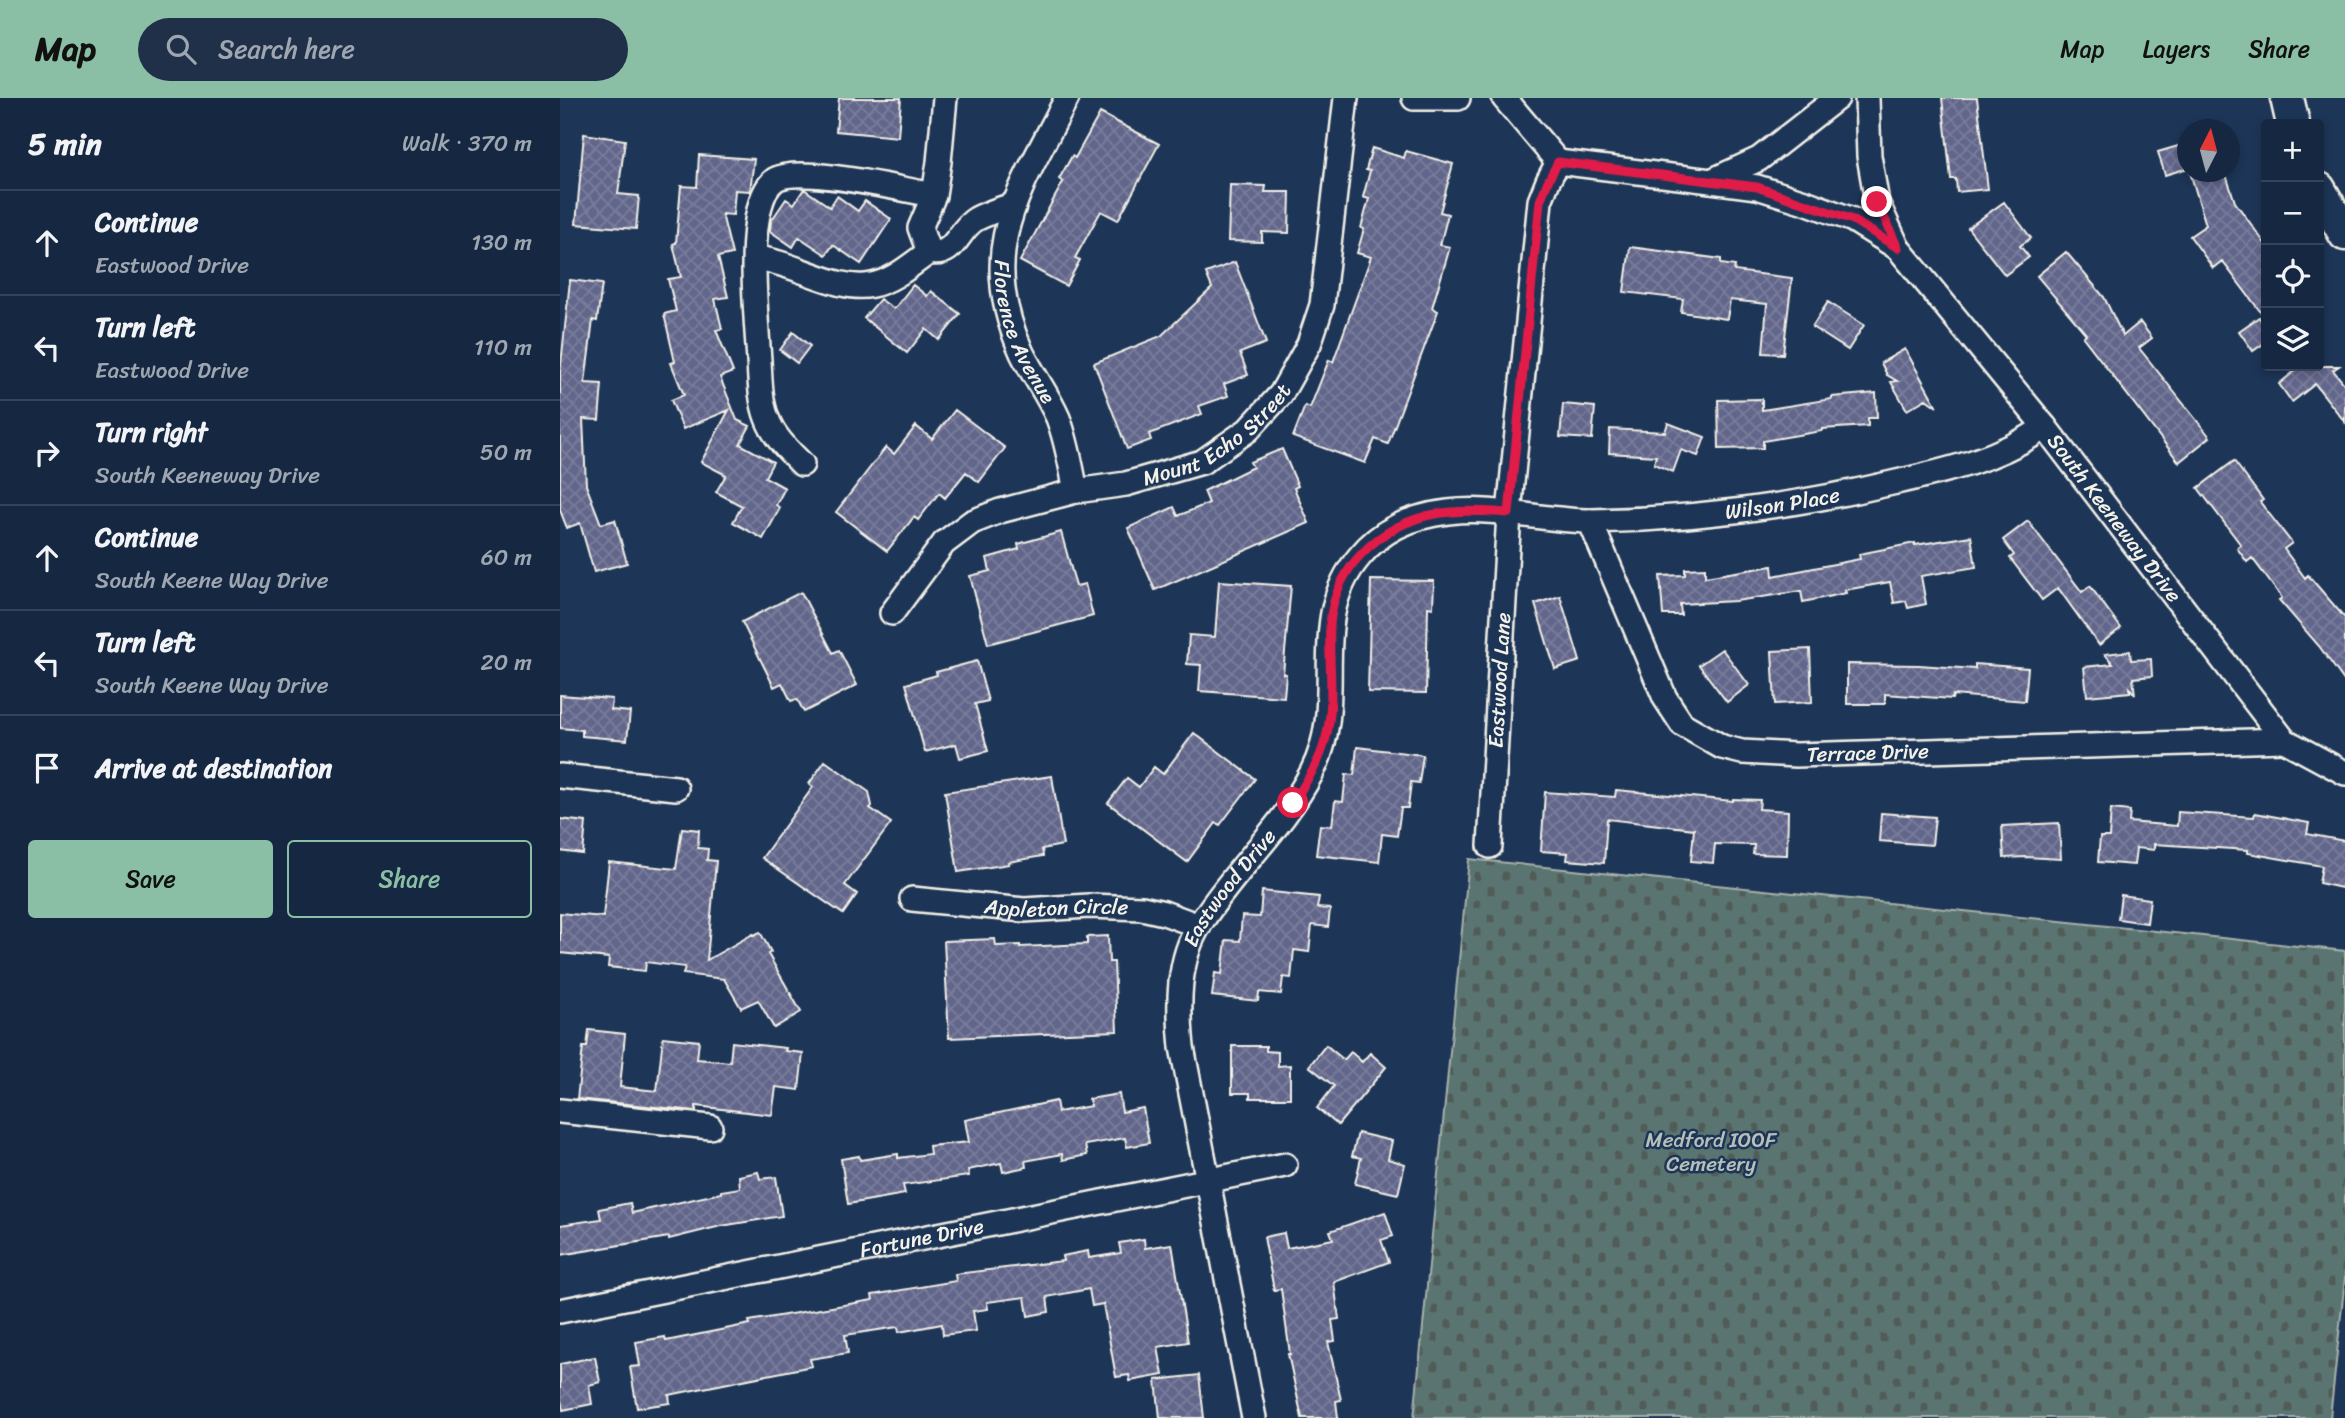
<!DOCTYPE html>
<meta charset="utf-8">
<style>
body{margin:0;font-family:Sriracha,sans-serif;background:#1f3048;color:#f1f3f6}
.controls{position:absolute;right:21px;top:21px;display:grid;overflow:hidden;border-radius:7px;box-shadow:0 4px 10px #0003}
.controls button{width:63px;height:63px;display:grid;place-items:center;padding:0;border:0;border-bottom:2px solid #35445a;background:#162841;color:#f1f3f6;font:35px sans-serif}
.compass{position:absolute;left:1617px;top:21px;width:63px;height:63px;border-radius:50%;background:#162841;box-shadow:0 4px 10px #0003;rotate:6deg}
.stop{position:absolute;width:21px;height:21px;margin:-16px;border:5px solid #e11d48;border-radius:50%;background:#fff}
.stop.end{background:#e11d48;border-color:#fff;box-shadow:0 2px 7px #0008}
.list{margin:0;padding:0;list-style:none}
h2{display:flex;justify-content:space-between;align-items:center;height:91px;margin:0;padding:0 28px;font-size:30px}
h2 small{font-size:23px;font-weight:400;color:#9ea6b1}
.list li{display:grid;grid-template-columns:46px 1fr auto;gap:21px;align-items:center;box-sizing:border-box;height:105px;padding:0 28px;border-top:2px solid #35445a}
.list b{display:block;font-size:26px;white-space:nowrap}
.list p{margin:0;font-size:23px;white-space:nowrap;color:#9ea6b1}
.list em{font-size:23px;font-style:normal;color:#9ea6b1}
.actions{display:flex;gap:14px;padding:21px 28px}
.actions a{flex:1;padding:16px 0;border:2px solid #8abfa5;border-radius:7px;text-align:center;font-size:24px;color:#8abfa5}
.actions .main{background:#8abfa5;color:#111}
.icon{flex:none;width:38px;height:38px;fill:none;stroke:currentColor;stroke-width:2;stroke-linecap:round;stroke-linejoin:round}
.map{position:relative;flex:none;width:1785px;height:1320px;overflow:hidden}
header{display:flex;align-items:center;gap:42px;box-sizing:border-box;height:98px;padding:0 35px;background:#8abfa5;color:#111}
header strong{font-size:33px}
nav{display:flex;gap:38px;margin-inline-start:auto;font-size:24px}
.search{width:490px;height:63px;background:#1f3048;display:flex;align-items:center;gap:18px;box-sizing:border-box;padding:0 24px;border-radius:38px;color:#9ea6b1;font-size:26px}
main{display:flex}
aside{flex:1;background:#162841}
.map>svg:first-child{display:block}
.cemetery{fill:url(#cemetery-stones);stroke:#a7b2ac;stroke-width:2}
.building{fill:url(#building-cross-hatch);stroke:#f4f1e8;stroke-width:2}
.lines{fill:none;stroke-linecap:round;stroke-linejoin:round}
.street-casing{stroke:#f4f1e8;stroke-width:28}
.secondary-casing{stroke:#f4f1e8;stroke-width:37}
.street{stroke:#1d3557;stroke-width:23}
.secondary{stroke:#1d3557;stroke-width:32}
.route{stroke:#e11d48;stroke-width:9}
.labels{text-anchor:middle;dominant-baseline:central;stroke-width:5;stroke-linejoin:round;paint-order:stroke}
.street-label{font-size:21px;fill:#f4f1e8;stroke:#1d3557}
.park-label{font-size:21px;fill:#b6bfb8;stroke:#1d3557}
</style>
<header>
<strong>Map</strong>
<div class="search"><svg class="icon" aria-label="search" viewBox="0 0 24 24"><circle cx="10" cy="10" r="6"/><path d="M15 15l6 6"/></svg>Search here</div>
<nav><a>Map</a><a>Layers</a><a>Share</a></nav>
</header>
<main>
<aside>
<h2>5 min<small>Walk · 370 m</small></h2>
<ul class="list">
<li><svg class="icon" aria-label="ahead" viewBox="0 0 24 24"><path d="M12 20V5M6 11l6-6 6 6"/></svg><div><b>Continue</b><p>Eastwood Drive</p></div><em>130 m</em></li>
<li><svg class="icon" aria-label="left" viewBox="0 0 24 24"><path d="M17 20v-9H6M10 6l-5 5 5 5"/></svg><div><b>Turn left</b><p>Eastwood Drive</p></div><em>110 m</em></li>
<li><svg class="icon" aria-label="right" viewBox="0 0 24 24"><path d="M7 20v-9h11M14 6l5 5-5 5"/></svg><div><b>Turn right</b><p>South Keeneway Drive</p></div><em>50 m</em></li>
<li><svg class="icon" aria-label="ahead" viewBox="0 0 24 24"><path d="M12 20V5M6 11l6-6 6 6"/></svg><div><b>Continue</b><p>South Keene Way Drive</p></div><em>60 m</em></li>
<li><svg class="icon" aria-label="left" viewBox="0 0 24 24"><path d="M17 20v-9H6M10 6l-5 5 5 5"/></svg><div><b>Turn left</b><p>South Keene Way Drive</p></div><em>20 m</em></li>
<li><svg class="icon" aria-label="arrive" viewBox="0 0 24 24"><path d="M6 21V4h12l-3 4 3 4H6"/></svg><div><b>Arrive at destination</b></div></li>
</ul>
<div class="actions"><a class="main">Save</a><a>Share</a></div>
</aside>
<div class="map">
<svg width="1785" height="1320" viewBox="0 0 1785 1320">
<defs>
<pattern id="cemetery-stones" width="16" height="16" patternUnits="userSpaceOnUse" patternTransform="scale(1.75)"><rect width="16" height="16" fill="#5a7471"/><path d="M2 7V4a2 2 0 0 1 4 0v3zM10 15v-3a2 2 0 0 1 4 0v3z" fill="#515c59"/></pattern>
<pattern id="building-cross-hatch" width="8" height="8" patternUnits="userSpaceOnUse" patternTransform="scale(1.75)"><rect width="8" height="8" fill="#62668b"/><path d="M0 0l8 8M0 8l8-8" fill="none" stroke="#797c9b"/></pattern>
</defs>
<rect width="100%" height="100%" fill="#1d3557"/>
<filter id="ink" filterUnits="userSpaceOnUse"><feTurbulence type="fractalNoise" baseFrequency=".0143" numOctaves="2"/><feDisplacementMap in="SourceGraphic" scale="14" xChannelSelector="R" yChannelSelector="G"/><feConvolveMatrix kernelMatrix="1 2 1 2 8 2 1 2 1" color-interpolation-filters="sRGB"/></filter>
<g filter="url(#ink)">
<path class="cemetery" d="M909,761L1785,853V1180L1770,1320H854Z"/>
<path class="building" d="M279,0H341L338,39L276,33Z
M1382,0H1417L1428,91L1397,94L1396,81H1391Z
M540,15L599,46L558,122L541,113L515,160L520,162L506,188L460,163L503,84L499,81L512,58L515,60Z
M24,36L65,42L58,96L79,98L76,131L16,126Z
M1628,45V70L1605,77L1598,54Z
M812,50L844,60L846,53L893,66L880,114L888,116L880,147L890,149L872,210L878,213L828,346L815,341L805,365L733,339L745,308L750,310L769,262L773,264L811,159L797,155L804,131L801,130L809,101L803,99L810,73L806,72Z
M139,57L194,61L190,93L175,92L173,117L162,116L172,156L158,159L168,199L155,201L162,231L156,232L173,274L160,279L177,322L190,328L180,346L213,364L205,379L225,390L216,407L220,410L203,441L173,424L182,408L156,394L166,377L141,364L169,312L123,331L111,302L124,297L111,265L115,264L104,216L116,213L108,181L121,179L113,146L116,145L121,88L137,89Z
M1630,74H1665L1675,104L1706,147V221L1662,163L1653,170L1630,138L1646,127Z
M670,87L706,88L705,94H730L729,135L702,134V144L668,143Z
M244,91L270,109L277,98L298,113L305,103L331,121L301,166L273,147L266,157L239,139L233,149L210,133L211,123L226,101L234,106Z
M1444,104L1471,140L1460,148L1469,159L1445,177L1408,130Z
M1070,149L1161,161V166L1175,168L1174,173L1232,180L1223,256L1203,255L1207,206L1170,202L1167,221L1121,214L1123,201L1064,194Z
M1506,154L1544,199L1563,238L1580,224L1592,240L1579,250L1650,339L1619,364L1523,239L1526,236L1477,178Z
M675,164L706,245L680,255L688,277L664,286L668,298L639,308L642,316L589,336L591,342L567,351L534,265L601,238L652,190L646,175Z
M10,182L42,186L37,223L33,222L25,285L42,286L39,322L23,321L26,387L41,426L55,422L67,465L34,474L20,425L7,430L0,412V276Z
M353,187L367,198L371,193L400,216L379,242L366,231L347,255L304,220L320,201L334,211Z
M1268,204L1304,227L1288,252L1252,229Z
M1699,219L1706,231V244L1693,253L1679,233Z
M233,234L250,248L237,265L220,252Z
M1345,251L1377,309L1366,301L1347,312L1331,284L1337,283L1327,277L1321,265Z
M1741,268H1779L1773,272L1785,287V324L1755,286L1732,304L1719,286Z
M1316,295L1317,320H1308V328L1262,331V333L1203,343V350L1159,351L1158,302L1202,301V312L1272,301V299Z
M1003,306L1035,309L1032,341L1000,339Z
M395,312L445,350L419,384L406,374L385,400L379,395L358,422L354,419L327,453L276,414L326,349L334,356L356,328L372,341Z
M1108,325L1145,339L1138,358L1121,352L1113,374L1094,366L1096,358L1049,355L1050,331L1105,334Z
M722,351L738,388L734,390L749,425L595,492L568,430L614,409L618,418L649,405L644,393L693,369L690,364Z
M1674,363L1703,402L1700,404L1732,445L1724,451L1745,480L1748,477L1785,520V584L1759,548L1719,502L1722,500L1692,460L1687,464L1677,450L1681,447L1638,390Z
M1468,423L1522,494L1530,488L1561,530L1539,547L1498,490L1482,502L1450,460L1454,457L1443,442Z
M501,434L516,488L525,486L533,518L428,546L410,478L430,473L427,460L459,451L458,446Z
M1411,438L1416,469L1361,478L1366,506L1348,510L1346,503L1334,505L1330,484L1285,492L1286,495L1243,504L1241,493L1176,503L1120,506L1121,517H1103L1100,478L1125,477V471L1145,470V479L1212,468L1213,478L1300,461L1299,456L1355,445V447Z
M811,482L874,483L873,510L868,509L866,595L808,594Z
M659,483L731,488L723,576H726L724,599L639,593L641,567L627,566L629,537L655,539Z
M241,494L273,555L279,552L297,587L244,614L237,601L231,603L222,585L214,589L182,524Z
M1000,498L1020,563L995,571L975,506Z
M1162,551L1189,587L1167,604L1139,567Z
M1250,551L1252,604L1215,606L1212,553Z
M1570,553L1571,562L1591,561L1592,578L1573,580L1575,597L1570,590V594L1527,598L1524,569L1553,566L1545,556Z
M417,563L428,603L415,606L428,653L400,660L396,646L365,654L346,586L377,577L376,574Z
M1287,566L1359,567L1415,571V566L1468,570L1465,603L1393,597L1392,601L1325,596V606H1287Z
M0,597L52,601L51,612L70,614L67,642L22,638V632L0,630Z
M634,635L695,681L660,727L656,725L627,764L548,705L567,680L579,689L594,669L603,676Z
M797,649L863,657L859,685L851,684L848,710H841L837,738L822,736L819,764L756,757L760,727L772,728L775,703L783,704L786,676L794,677Z
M265,663L309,694L312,708L310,710L331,725L285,787L297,796L283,816L202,760L253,689L249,686Z
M492,678L503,747L482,751L483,758L448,764L449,766L398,774L385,694Z
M1056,692L1173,703V701L1200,702L1199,711L1228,713L1227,757L1193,756L1194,747L1155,746L1153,765L1131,763L1134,731L1047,721L1044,765L1007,762L1008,755L981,753L985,694L1055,699Z
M1551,711L1570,713L1569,724L1617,728L1618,714L1694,719L1695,715L1749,725L1747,736L1785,743V776L1782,790L1759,785L1762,768L1688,755V752L1594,746V752L1576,750L1574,767L1538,764L1540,739H1549Z
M1321,715L1375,719L1372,747L1319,743Z
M0,721L26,724L23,756L0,753Z
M1499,725L1501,761L1466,759L1444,760L1442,728Z
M122,730L139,732L138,750L148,751L147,762L156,763L147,862L193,836L194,837L200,834L211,854L208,856L241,914L214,930L198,902L181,910L164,881L123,876L125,869L86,864L85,873L48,869L49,860L0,855V815L43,819L49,764L116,771Z
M702,793L759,799L757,810L770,811L768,829L752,827L749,854L734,852L731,880L723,879L721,896L699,894L698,903L652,898L655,875L662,876L666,842L680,843L682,818L700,819Z
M1561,797L1590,801L1587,825L1558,821Z
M548,838L549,864H554L557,933L389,940L384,843L435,841L436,848L460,847V849L527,846V839Z
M29,932L65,936L60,989L97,993L103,939L139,943L137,961L170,964L172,944L226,950L225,953L243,955L239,992L216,989L212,1017L136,1008V1013L17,1001L23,949H27Z
M766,947L784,962L791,954L802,964L810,955L826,969L778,1027L757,1010L774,988L749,968Z
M672,948H706V953L718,954V968L730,967V1000H690V995H672Z
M559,996L562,1014L583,1010L589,1045L567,1049L565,1040L525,1047L527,1057L503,1062L502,1056L465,1063L466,1069L443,1074L441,1065L408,1072L409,1078L343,1087L345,1096L288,1106L281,1061L299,1058L300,1062L338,1056V1060L370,1056L369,1048L409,1044L405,1022L496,1003L498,1014L531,1008L529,1001Z
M798,1035L832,1043L828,1061L845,1066L838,1096L795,1086L801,1060L792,1058Z
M198,1074L200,1081L216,1079L222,1118L161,1128L109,1141V1139L0,1157V1127L41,1121L39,1111L70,1105L72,1115L161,1095V1093L180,1090L179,1078Z
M825,1114L833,1138L821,1142L829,1164L774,1184L779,1221L772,1222L775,1243L768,1244L781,1302L776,1303L778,1320H742L728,1256H730L721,1191L714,1192L704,1139L724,1135L727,1150L773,1141L770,1133Z
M584,1141L585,1150L612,1146L628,1244L598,1249L603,1277L570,1283L569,1277L556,1279L543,1206L532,1208L529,1191L487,1199L489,1214L468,1218L465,1199L427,1204L428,1211L413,1213L416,1233L383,1237L382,1226L339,1234L338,1229L285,1237L288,1255L250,1261L252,1268L109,1297L110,1305L77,1310L70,1269L80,1268L76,1244L105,1239L106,1243L190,1226L189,1223L313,1202L312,1197L396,1183L395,1176L503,1163L502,1158L528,1153L529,1160L561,1155L559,1145Z
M35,1259L40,1284L29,1287L32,1306L3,1312L0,1298V1266Z
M639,1277L644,1320H600L596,1282Z"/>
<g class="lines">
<g class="street-casing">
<g id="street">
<path d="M385,0L379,64L374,97L360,130L369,154C395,160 397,132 416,121C427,115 440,111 453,107"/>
<path id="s1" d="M507,0C461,91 414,150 462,255C473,277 488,297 498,320C507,343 511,369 516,393"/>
<path d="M854,0H898"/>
<path d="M944,0L998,64"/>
<path d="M998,64L1151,83L1199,61L1277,0"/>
<path d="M1151,83L1197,89L1248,105L1293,122L1338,150L1317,104L1309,58L1307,0"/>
<path id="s2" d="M1338,150L1485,329L1724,642L1785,675"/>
<path d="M195,160C232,163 278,195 312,187C333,183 352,166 369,154"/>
<path d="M242,366C228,352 214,339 207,320C200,302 200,281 199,262C196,219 189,148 200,108C203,97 207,87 216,81C240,67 343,92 374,97"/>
<path id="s3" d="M1030,423L1105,600L1122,626L1162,649L1182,654L1236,657L1724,642"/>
<path id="s4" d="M332,515L384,445L412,424L440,413L516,393L566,386L642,364L688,332L721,296L749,246L762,207L786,0"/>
<path d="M0,678L116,690"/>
<path id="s5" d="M930,748L949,415L980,103L988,83L998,64"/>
<path id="s6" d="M352,801L464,812L529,808L582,810L604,815L639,828"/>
<path d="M0,1013L150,1029"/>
<path id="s7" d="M0,1213L725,1067"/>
<path id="s8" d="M694,1320L622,949C618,908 617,862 640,826C673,773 723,730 752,674C790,601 744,524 800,458C822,431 854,418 888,414C936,408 984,423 1032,423C1133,421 1235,408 1332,385C1386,373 1439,361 1485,329"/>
</g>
</g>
<g class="secondary-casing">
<path id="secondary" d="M1727,0L1733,26
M1759,91L1785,136"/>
</g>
<use href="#street" class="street"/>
<use href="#secondary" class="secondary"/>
</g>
</g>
<g class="lines" filter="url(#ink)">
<path class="route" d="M733,705C745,685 759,666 765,643C776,606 768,565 770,527C774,464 830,418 891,414C910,412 930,414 949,415L980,103L988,83L998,64L1197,89L1293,122L1338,150L1317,104"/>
</g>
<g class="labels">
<g class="street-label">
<text stroke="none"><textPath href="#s1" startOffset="252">Florence Avenue</textPath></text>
<text stroke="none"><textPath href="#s4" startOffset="387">Mount Echo Street</textPath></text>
<text stroke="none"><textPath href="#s8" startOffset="1356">Wilson Place</textPath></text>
<text stroke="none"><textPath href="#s2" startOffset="346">South Keeneway Drive</textPath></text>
<text stroke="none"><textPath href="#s5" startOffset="166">Eastwood Lane</textPath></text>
<text stroke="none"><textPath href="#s3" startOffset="416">Terrace Drive</textPath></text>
<text stroke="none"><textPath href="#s8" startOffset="551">Eastwood Drive</textPath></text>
<text stroke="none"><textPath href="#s6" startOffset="145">Appleton Circle</textPath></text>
<text stroke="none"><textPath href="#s7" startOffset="369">Fortune Drive</textPath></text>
</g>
<g class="park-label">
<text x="1151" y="1042">Medford IOOF<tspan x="1151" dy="24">Cemetery</tspan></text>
</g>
</g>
</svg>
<div class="controls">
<button>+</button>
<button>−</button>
<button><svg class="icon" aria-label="locate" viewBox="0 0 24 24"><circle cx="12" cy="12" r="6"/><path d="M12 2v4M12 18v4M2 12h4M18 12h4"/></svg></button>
<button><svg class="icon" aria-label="layers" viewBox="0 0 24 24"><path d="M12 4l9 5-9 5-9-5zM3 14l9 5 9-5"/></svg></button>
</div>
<svg class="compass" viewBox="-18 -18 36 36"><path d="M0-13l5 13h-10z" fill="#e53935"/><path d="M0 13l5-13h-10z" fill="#9ea6b1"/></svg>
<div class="stop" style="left:733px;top:705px"></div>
<div class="stop end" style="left:1317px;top:104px"></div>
</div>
</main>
